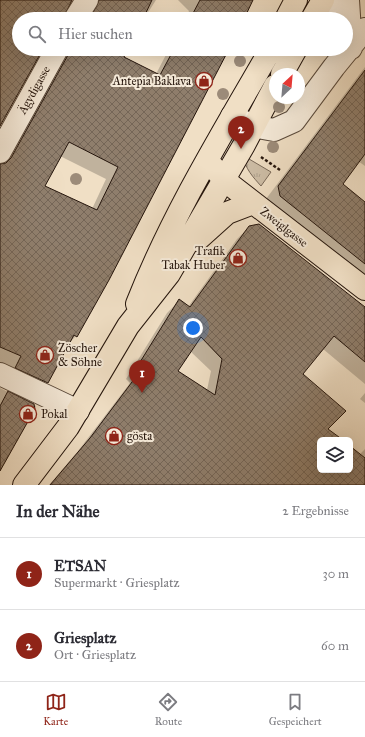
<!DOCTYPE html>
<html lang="de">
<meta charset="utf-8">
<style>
body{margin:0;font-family:"IM FELL Great Primer",serif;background:#f2f2f3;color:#2b2b33}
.controls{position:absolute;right:12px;bottom:12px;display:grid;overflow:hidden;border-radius:6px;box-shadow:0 4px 16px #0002}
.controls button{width:36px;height:36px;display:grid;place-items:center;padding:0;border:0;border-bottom:1px solid #e1e1e2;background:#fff;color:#2b2b33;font:20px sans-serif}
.compass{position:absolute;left:269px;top:68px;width:36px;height:36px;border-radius:50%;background:#fff;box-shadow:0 4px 16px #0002;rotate:26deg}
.you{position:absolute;left:193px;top:328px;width:14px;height:14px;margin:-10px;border:3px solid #fff;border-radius:50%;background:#1a73e8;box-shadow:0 0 0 6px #1a73e833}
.badge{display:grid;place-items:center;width:26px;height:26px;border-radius:50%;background:#8f2418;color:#fff;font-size:13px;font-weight:700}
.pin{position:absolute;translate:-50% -33px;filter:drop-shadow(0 1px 2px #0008)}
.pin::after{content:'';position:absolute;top:21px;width:14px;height:12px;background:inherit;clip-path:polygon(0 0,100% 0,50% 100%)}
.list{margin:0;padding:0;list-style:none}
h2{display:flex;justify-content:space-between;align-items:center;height:52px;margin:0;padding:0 16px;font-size:17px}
h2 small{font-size:13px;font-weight:400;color:#7c7c81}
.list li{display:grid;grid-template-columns:26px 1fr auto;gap:12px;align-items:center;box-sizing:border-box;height:72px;padding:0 16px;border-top:1px solid #e1e1e2}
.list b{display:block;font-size:15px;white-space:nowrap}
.list p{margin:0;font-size:13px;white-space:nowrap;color:#7c7c81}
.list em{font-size:13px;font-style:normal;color:#7c7c81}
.icon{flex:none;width:22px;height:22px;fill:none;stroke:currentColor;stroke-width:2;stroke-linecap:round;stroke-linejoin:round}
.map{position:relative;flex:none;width:365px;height:485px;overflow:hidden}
.search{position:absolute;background:#fff;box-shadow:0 4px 16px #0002;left:12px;right:12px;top:12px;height:44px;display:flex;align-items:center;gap:10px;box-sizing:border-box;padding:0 14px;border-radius:22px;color:#7c7c81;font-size:15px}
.sheet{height:196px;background:#fff}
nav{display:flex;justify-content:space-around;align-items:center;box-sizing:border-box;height:56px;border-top:1px solid #e1e1e2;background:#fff;font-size:11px;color:#7c7c81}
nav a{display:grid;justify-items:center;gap:2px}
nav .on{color:#8f2418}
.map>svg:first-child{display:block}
.grass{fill:url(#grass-tufts);stroke:#796959}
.shadow{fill:#0003;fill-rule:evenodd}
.building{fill:url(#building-cross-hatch);stroke:#25150c;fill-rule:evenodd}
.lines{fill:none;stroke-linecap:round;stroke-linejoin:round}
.minor-casing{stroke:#58483a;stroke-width:24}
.major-casing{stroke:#25150c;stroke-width:24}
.path{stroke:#25150c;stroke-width:2.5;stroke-dasharray:3 2;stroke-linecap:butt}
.minor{stroke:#f5ead9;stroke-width:22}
.major{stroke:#f0dfc5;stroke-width:22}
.tree{fill:#9c8b79}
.labels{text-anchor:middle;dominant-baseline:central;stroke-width:4;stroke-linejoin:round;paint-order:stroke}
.poi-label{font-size:12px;fill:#25150c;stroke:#f5ead9;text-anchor:start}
.street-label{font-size:12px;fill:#25150c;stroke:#f5ead9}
</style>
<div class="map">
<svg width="365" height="485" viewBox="0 0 365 485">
<defs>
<pattern id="grass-tufts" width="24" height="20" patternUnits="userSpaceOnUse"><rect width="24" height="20" fill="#cdbda6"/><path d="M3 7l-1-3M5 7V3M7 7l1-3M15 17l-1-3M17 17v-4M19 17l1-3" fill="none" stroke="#b0a28e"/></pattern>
<pattern id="building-cross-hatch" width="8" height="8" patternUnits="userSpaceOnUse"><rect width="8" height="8" fill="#8f7e6c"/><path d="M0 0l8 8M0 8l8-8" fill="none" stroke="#756657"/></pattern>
</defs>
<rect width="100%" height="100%" fill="#f0dfc5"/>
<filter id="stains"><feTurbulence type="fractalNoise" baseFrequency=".005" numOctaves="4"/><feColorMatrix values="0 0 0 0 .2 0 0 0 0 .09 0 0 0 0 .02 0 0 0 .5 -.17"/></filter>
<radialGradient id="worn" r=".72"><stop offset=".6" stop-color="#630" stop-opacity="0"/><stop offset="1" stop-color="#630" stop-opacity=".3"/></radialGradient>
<path class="grass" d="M244,156L271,172L261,186C254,178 244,168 244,156Z"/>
<path class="shadow" d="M97,0H156L149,11L141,19H86Z
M178,0H253L243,19H185L189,11Z
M46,49H130L121,57L156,74L169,49H228L108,279L76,336L68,344L51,376L39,388L0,365V165H2L56,68ZM60,156L106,179L92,209L43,187Z
M365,67V166L358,161L341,184L365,204V285L266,199Z
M249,227L365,309V384L323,349L302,374L327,429L341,440H320V470H350V447L360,454L365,449V485H49L78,451L130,383L126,379L167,313L179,301L188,307L237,239ZM190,351L211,371L207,390L177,371Z
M0,388L36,406L0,470Z
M365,393V403L360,399Z"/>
<path class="building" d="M0,0H72L63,19H19V49H43L0,126Z
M99,0H152L143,19H90Z
M200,0H253L244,19H190Z
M69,49H128L124,57L160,75L174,49H229L109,280L77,337L74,335L48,383L15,368L21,356L0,347V164L6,163L11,158L68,55ZM69,142L118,167L97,210L45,186Z
M365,70V154L343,184L365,202V264L280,196L278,186Z
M259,224L365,307V362L334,336L303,374L346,411L328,429L343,440H320V470H350V446L365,458V485H50L90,438L141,370L137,367L179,299L190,307L249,226ZM201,337L222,359L215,395L178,371Z
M8,391L34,404L35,409L0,471V406Z"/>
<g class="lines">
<g class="minor-casing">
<path id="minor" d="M329,0L331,19
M348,0L351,48
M75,19L87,0
M232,116L253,126L274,130L294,121L334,67L365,29
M0,152L57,49
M0,374L78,411"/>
</g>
<g class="major-casing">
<path id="major" d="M286,19L296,0
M312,19L323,0
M282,74L296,49
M214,168L224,180L365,289
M197,240L227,213L253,203
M137,304C172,215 223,132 271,49
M24,485L68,427L128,326L169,274L244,145L275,86"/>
</g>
<path class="path" d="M261,157L280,170"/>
<use href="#minor" class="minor"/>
<use href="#major" class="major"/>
</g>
<g class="tree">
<circle cx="240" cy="61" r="6"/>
<circle cx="223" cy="94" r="6"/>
<circle cx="279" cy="107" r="6"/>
<circle cx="273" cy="147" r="6"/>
<circle cx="76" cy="179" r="6"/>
</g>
<defs>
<g id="shop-ring" transform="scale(0.9)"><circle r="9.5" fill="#f5ead9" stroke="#8f2418" stroke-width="1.5"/><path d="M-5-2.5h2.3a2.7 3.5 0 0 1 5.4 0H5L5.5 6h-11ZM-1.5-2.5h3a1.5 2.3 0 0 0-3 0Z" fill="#8f2418"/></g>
</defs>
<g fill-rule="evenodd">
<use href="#shop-ring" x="204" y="81"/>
<use href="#shop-ring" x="238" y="258"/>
<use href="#shop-ring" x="45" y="355"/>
<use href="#shop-ring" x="28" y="414"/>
<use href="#shop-ring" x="114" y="436"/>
</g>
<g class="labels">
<g class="poi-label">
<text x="191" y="81" text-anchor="end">Antepia Baklava</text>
<text x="225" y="251" text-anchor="end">Trafik<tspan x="225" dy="14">Tabak Huber</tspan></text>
<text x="58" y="348">Zöscher<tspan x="58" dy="14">&amp; Söhne</tspan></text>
<text x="41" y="414">Pokal</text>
<text x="127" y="436">gösta</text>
</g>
<g class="street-label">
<text transform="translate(34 90) rotate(-61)">Ägydigasse</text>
<text transform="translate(284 227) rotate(38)">Zweiglgasse</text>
</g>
</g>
<rect width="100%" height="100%" filter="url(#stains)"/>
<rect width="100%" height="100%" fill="url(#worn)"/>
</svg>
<div class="controls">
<button><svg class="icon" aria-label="layers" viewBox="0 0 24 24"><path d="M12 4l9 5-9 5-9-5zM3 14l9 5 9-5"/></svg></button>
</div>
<svg class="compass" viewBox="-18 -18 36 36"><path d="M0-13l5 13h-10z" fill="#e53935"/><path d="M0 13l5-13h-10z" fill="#7c7c81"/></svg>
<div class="you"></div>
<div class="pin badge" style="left:142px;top:393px">1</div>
<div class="pin badge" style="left:241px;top:149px">2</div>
<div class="search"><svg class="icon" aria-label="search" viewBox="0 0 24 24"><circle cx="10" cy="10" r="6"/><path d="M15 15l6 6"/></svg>Hier suchen</div>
</div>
<section class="sheet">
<h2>In der Nähe<small>2 Ergebnisse</small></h2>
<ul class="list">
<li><span class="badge">1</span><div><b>ETSAN</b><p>Supermarkt · Griesplatz</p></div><em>30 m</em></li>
<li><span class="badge">2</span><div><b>Griesplatz</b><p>Ort · Griesplatz</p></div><em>60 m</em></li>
</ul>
</section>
<nav>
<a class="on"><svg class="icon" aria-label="map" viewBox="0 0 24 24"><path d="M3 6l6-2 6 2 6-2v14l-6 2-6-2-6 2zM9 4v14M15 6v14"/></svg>Karte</a>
<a><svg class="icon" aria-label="directions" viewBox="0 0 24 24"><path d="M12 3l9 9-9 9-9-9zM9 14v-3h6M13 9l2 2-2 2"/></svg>Route</a>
<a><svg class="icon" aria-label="saved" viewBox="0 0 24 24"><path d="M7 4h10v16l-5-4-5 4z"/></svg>Gespeichert</a>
</nav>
